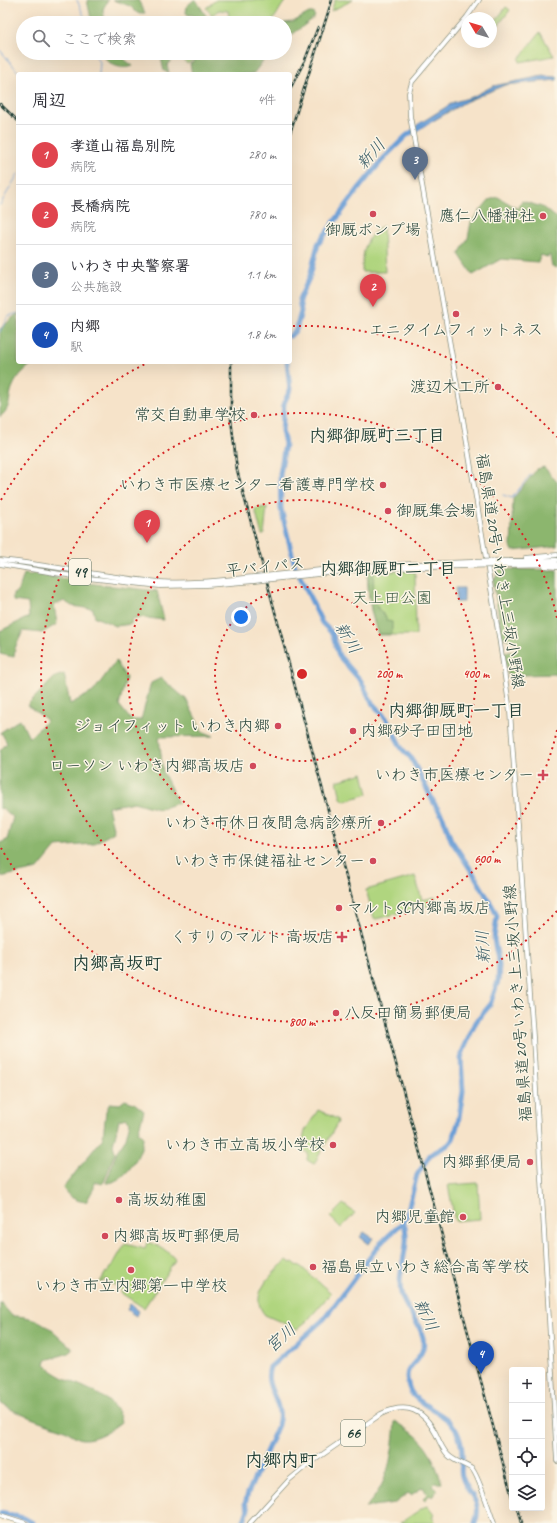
<!DOCTYPE html>
<html lang="ja">
<meta charset="utf-8">
<style>
body{margin:0;font-family:Caveat,"Klee One",sans-serif;background:#f2f2f3;color:#2b2b33}
.controls{position:absolute;right:12px;bottom:12px;display:grid;overflow:hidden;border-radius:4px;box-shadow:0 4px 16px #0002}
.controls button{width:36px;height:36px;display:grid;place-items:center;padding:0;border:0;border-bottom:1px solid #e1e1e2;background:#fff;color:#2b2b33;font:20px sans-serif}
.compass{position:absolute;left:461px;top:12px;width:36px;height:36px;border-radius:50%;background:#fff;box-shadow:0 4px 16px #0002;rotate:308deg}
.you{position:absolute;left:241px;top:617px;width:14px;height:14px;margin:-10px;border:3px solid #fff;border-radius:50%;background:#1a73e8;box-shadow:0 0 0 6px #1a73e833}
.badge{display:grid;place-items:center;width:26px;height:26px;border-radius:50%;background:#d93025;color:#fff;font-size:13px;font-weight:700}
.pin{position:absolute;translate:-50% -33px;filter:drop-shadow(0 1px 2px #0008)}
.pin::after{content:'';position:absolute;top:21px;width:14px;height:12px;background:inherit;clip-path:polygon(0 0,100% 0,50% 100%)}
.list{margin:0;padding:0;list-style:none}
h2{display:flex;justify-content:space-between;align-items:center;height:52px;margin:0;padding:0 16px;font-size:17px}
h2 small{font-size:13px;font-weight:400;color:#7c7c81}
.list li{display:grid;grid-template-columns:26px 1fr auto;gap:12px;align-items:center;box-sizing:border-box;height:60px;padding:0 16px;border-top:1px solid #e1e1e2}
.list b{display:block;font-size:15px;white-space:nowrap}
.list p{margin:0;font-size:13px;white-space:nowrap;color:#7c7c81}
.list em{font-size:13px;font-style:normal;color:#7c7c81}
.icon{flex:none;width:22px;height:22px;fill:none;stroke:currentColor;stroke-width:2;stroke-linecap:round;stroke-linejoin:round}
.map{position:relative;flex:none;width:557px;height:1523px;overflow:hidden}
.search{position:absolute;background:#fff;box-shadow:0 4px 16px #0002;left:16px;top:16px;width:276px;height:44px;display:flex;align-items:center;gap:10px;box-sizing:border-box;padding:0 14px;border-radius:22px;color:#7c7c81;font-size:15px}
.panel{position:absolute;background:#fff;box-shadow:0 4px 16px #0002;left:16px;top:72px;width:276px;height:292px;border-radius:4px}
.map>svg:first-child{display:block}
.green{fill:#b0d57f;stroke:#68895a}
.forest{fill:#8cb66e;stroke:#567a51}
.water{fill:#6a9ed6;stroke:#446e85}
.lines{fill:none;stroke-linecap:round;stroke-linejoin:round}
.stream{stroke:#6a9ed6;stroke-width:1}
.river{stroke:#6a9ed6;stroke-width:5}
.primary-casing{stroke:#8a907e;stroke-width:5.5}
.trunk-casing{stroke:#8a907e;stroke-width:5.5}
.primary{stroke:#fff;stroke-width:4}
.trunk{stroke:#fff;stroke-width:4}
.rail-casing{stroke:#1f3d34;stroke-width:2.5}
.rail{stroke:#fcf5e5;stroke-width:1;stroke-dasharray:3;stroke-linecap:butt}
.trunk-bridge-casing{stroke:#8a907e;stroke-width:5.5;stroke-linecap:butt}
.trunk-bridge{stroke:#fff;stroke-width:4}
.ring{fill:none;stroke:#d62828;stroke-width:2;stroke-dasharray:2 4}
.poi-dot{fill:#d1495b;stroke:#fcf5e5;stroke-width:1.5}
.labels{text-anchor:middle;dominant-baseline:central;stroke-width:3;stroke-linejoin:round;paint-order:stroke}
.shield{fill:#fcf5e5;stroke:#617469;stroke-width:1}
.shield-label{font-size:15px;font-weight:bold;fill:#1f3d34}
.poi-label{font-size:16px;fill:#1f3d34;stroke:#fcf5e5;text-anchor:end}
.street-label{font-size:16px;fill:#1f3d34;stroke:#fcf5e5}
.park-label{font-size:16px;fill:#3c5b43;stroke:#fcf5e5}
.water-label{font-size:17px;font-style:italic;fill:#365a65;stroke:#fcf5e5}
.neighbourhood-label{font-size:17px;font-weight:bold;fill:#1f3d34;stroke:#fcf5e5}
.quarter-label{font-size:18px;font-weight:bold;fill:#1f3d34;stroke:#fcf5e5}
.centre{fill:#d62828;stroke:#fcf5e5;stroke-width:2}
.ring-label{font-size:12px;text-anchor:middle;font-weight:bold;fill:#d62828;stroke:#fcf5e5;stroke-width:3;stroke-linejoin:round;paint-order:stroke}
</style>
<div class="map">
<svg width="557" height="1523" viewBox="0 0 557 1523">
<rect width="100%" height="100%" fill="#fcf5e5"/>
<filter id="ink" filterUnits="userSpaceOnUse"><feTurbulence type="fractalNoise" baseFrequency=".025" numOctaves="2"/><feDisplacementMap in="SourceGraphic" scale="8" xChannelSelector="R" yChannelSelector="G"/><feConvolveMatrix kernelMatrix="1 2 1 2 8 2 1 2 1" color-interpolation-filters="sRGB"/></filter>
<filter id="wash" filterUnits="userSpaceOnUse"><feTurbulence type="fractalNoise" baseFrequency=".012" numOctaves="4" result="noise"/><feDisplacementMap in="SourceGraphic" scale="16" xChannelSelector="R" yChannelSelector="G"/><feGaussianBlur stdDeviation="0.9" result="paint"/><feColorMatrix in="noise" values="0 0 0 0 0 0 0 0 0 0 0 0 0 0 0 0 0 1.4 0 .05"/><feComposite in="paint" operator="in"/></filter>
<g filter="url(#wash)">
<rect width="100%" height="100%" fill="#f6e3c9"/>
<path class="green" d="M216,0H287C279,7 279,14 270,23H230L228,11L219,10L212,15L206,8Z
M335,0H353L331,11Z
M506,7L510,10L491,35V27Z
M540,32L554,56L520,62L519,59Z
M179,53H201L187,64Z
M383,226L385,272H362C362,254 365,235 383,226Z
M267,507L264,535H262L255,509Z
M375,570V573L415,570L416,635H378C370,613 368,594 367,571Z
M363,773L368,794L345,801L341,798L337,781Z
M415,876L422,900L435,897V904L376,919L374,918L366,890Z
M318,1110L337,1119L338,1122L314,1164L307,1160L308,1153L301,1149L305,1131Z
M478,1183L480,1219L455,1221L448,1185Z
M343,1204L355,1213L341,1228L330,1217Z
M147,1242C156,1244 171,1252 175,1260L144,1308L121,1293L122,1290L105,1279L102,1283L100,1282L106,1272L108,1273L125,1244L145,1249Z
M287,1260L291,1263L293,1262L298,1266L299,1265L331,1293L307,1321L297,1329L265,1315C247,1295 273,1273 287,1260Z
M428,1506L434,1514L432,1517L436,1523H400L424,1507Z"/>
<path class="forest" d="M87,0H108L103,9L105,23H92Z
M113,0H138L145,13H137L130,6Z
M194,0H196L208,19V23H202L192,15H188L186,13L187,6Z
M309,13H313L315,17L285,40L284,23L293,22Z
M102,53H123L125,60L133,66C120,70 108,65 102,53Z
M160,53H175V56L167,65L169,73L164,71Z
M204,53H269L253,74H192L190,64Z
M498,197L518,209L522,201L542,207L557,218V268L552,266L550,255L547,257L541,255L538,262L501,259L473,275L459,254L468,238L471,222L489,200Z
M18,313V362H34C26,369 17,376 13,386C7,399 13,406 0,417V329Z
M544,467L557,482V546L513,551L511,547L513,499L537,469Z
M500,569L557,570V676L556,674L521,675L517,680L516,674L508,675L504,652H514L517,643L502,637L493,579L496,578L497,572Z
M374,571C373,582 373,595 377,606C379,612 386,614 387,621L392,622V634H379C370,614 368,594 368,572Z
M33,573L86,583L157,591L164,620L140,617L132,619L131,624L116,626L95,617L93,609L72,606L64,601L54,605L57,624L42,633L23,631L15,648L14,657L0,654V631L29,617L28,603L13,601V594L18,592L24,574L31,575Z
M116,661L126,678L119,705L131,720H141L151,683L161,678L186,699L202,731L214,736L159,737L163,772L178,803L158,809L134,802L108,807L114,832L93,844L56,847L38,869L0,877V843L7,840L13,817L2,808L0,809V751L7,743L1,732L20,719L29,738L47,720L27,705L55,677L64,674L70,704L93,692Z
M125,1100L134,1103L144,1111L138,1132L143,1135C144,1153 124,1184 106,1183L117,1151L126,1138L130,1122L126,1118L119,1120L113,1145L115,1152L104,1182L102,1184L94,1181V1188L86,1202C76,1201 68,1197 63,1188L103,1138L106,1111L110,1103L120,1104Z
M0,1302L12,1316C42,1316 50,1329 71,1347L73,1350L69,1353L46,1360L45,1364C63,1386 116,1389 121,1422C111,1430 96,1440 82,1439C76,1438 69,1432 63,1429C40,1421 21,1416 0,1403Z
M395,1421C426,1440 430,1449 442,1483H435L432,1486L437,1490L432,1497L430,1495L425,1500L423,1498L427,1494L423,1487L411,1495L408,1493L395,1503L365,1507C389,1486 393,1451 395,1421Z"/>
<path class="water" d="M543,76L557,77V80L505,85L465,102L418,130L417,125L454,102L472,97L493,86Z
M456,588H464V602H456Z
M364,1232L373,1238L369,1244L360,1237Z
M130,1304L139,1311L136,1316L127,1310Z"/>
<g class="lines">
<path class="stream" d="M77,0L87,23
M0,50L20,74
M93,53L100,62L99,74
M0,205L18,174
M0,332L8,316L18,313
M503,495L512,498L531,474"/>
<path class="river" d="M290,336L296,330L301,311L299,300L310,276L318,244L360,187L384,158L406,136L423,124
M403,1222C413,1244 396,1269 401,1293C404,1310 428,1330 423,1348C418,1367 400,1364 410,1390C415,1402 440,1412 450,1422C460,1433 463,1446 462,1461C462,1466 460,1471 462,1476C467,1495 484,1500 475,1523
M0,1513L24,1518L33,1523
M243,1523L248,1509L245,1504L248,1493L278,1425C279,1421 280,1416 279,1412C277,1395 264,1385 270,1367L324,1319L380,1244L403,1222L406,1218L417,1175L430,1155L448,1145L453,1139L458,1123L463,1091L461,1059L463,1050L476,1022L490,1005L498,981L499,965L494,939L497,916L494,909L473,873L451,840L443,817L434,803L411,758L402,749L386,718L372,703L361,681L339,656L332,633L322,623L295,566L281,509L280,474L285,444L282,431L284,403L290,390L287,362"/>
</g>
</g>
<g filter="url(#ink)">
<g class="lines">
<g class="primary-casing">
<path id="primary" d="M479,0L467,17L412,82L409,93L410,116L463,419L499,637L510,711L533,1037L557,1461
M0,1515L25,1523
M250,1523L289,1480L306,1466L381,1414C407,1402 423,1409 436,1434C439,1441 443,1450 448,1455C455,1462 465,1464 472,1469C478,1474 490,1513 494,1523"/>
</g>
<g class="trunk-casing">
<path id="trunk" d="M526,558L557,555
M0,560C53,565 106,578 160,582C191,584 222,580 254,577
M500,561L557,560
M0,564L79,577L160,586L207,585L254,581
M500,565L557,564
M545,566L557,567"/>
</g>
<use href="#primary" class="primary"/>
<use href="#trunk" class="trunk"/>
<g class="rail-casing">
<path id="rail" d="M290,89L305,60L318,27
M0,104L18,121
M290,133L332,0
M231,362V419L237,470L512,1497
M517,1508L521,1523"/>
</g>
<use href="#rail" class="rail"/>
<g class="trunk-bridge-casing">
<path id="trunk-bridge" d="M254,577L359,566L500,561
M254,581L364,569L500,565"/>
</g>
<use href="#trunk-bridge" class="trunk-bridge"/>
</g>
</g>
<g class="ring">
<circle cx="302" cy="674" r="87"/>
<circle cx="302" cy="674" r="174"/>
<path d="M557 730A261 261 0 1 1 557 618"/>
<path d="M557 911A348 348 0 0 1 1 848M1 500A348 348 0 0 1 147 363M293 326A348 348 0 0 1 557 437"/>
</g>
<g class="poi-dot">
<circle cx="373" cy="214" r="4"/>
<circle cx="543" cy="216" r="4"/>
<circle cx="456" cy="314" r="4"/>
<circle cx="498" cy="387" r="4"/>
<circle cx="254" cy="415" r="4"/>
<circle cx="383" cy="485" r="4"/>
<circle cx="388" cy="511" r="4"/>
<circle cx="278" cy="726" r="4"/>
<circle cx="353" cy="731" r="4"/>
<circle cx="253" cy="766" r="4"/>
<path d="M541 769h4v4h4v4h-4v4h-4v-4h-4v-4h4z"/>
<circle cx="381" cy="823" r="4"/>
<circle cx="373" cy="861" r="4"/>
<circle cx="339" cy="908" r="4"/>
<path d="M340 931h4v4h4v4h-4v4h-4v-4h-4v-4h4z"/>
<circle cx="336" cy="1013" r="4"/>
<circle cx="333" cy="1145" r="4"/>
<circle cx="530" cy="1162" r="4"/>
<circle cx="119" cy="1200" r="4"/>
<circle cx="463" cy="1217" r="4"/>
<circle cx="105" cy="1236" r="4"/>
<circle cx="313" cy="1267" r="4"/>
<circle cx="131" cy="1270" r="4"/>
</g>
<g class="labels">
<g class="shield">
<rect x="69" y="559" width="22" height="26" rx="3"/>
<rect x="341" y="1420" width="24" height="26" rx="3"/>
</g>
<g class="shield-label">
<text x="80" y="572">49</text>
<text x="353" y="1433">66</text>
</g>
<g class="poi-label">
<text x="535" y="216">應仁八幡神社</text>
<text x="373" y="230" text-anchor="middle">御厩ポンプ場</text>
<text x="456" y="330" text-anchor="middle">エニタイムフィットネス</text>
<text x="490" y="387">渡辺木工所</text>
<text x="246" y="415">常交自動車学校</text>
<text x="375" y="485">いわき市医療センター看護専門学校</text>
<text x="396" y="511" text-anchor="start">御厩集会場</text>
<text x="270" y="726">ジョイフィット いわき内郷</text>
<text x="361" y="731" text-anchor="start">内郷砂子田団地</text>
<text x="245" y="766">ローソン いわき内郷高坂店</text>
<text x="534" y="775">いわき市医療センター</text>
<text x="373" y="823">いわき市休日夜間急病診療所</text>
<text x="365" y="861">いわき市保健福祉センター</text>
<text x="347" y="908" text-anchor="start">マルトSC内郷高坂店</text>
<text x="334" y="937">くすりのマルト 高坂店</text>
<text x="344" y="1013" text-anchor="start">八反田簡易郵便局</text>
<text x="325" y="1145">いわき市立高坂小学校</text>
<text x="522" y="1162">内郷郵便局</text>
<text x="127" y="1200" text-anchor="start">高坂幼稚園</text>
<text x="455" y="1217">内郷児童館</text>
<text x="113" y="1236" text-anchor="start">内郷高坂町郵便局</text>
<text x="321" y="1267" text-anchor="start">福島県立いわき総合高等学校</text>
<text x="131" y="1286" text-anchor="middle">いわき市立内郷第一中学校</text>
</g>
<g class="street-label">
<text transform="translate(265 567) rotate(-6)">平バイパス</text>
<text transform="translate(500 571) rotate(81)">福島県道20号いわき上三坂小野線</text>
<text transform="translate(518 1003) rotate(-94)">福島県道20号いわき上三坂小野線</text>
</g>
<g class="park-label">
<text x="392" y="598">天上田公園</text>
</g>
<g class="water-label">
<text transform="translate(371 154) rotate(-48)">新川</text>
<text transform="translate(348 638) rotate(59)">新川</text>
<text transform="translate(483 947) rotate(-93)">新川</text>
<text transform="translate(426 1315) rotate(65)">新川</text>
<text transform="translate(281 1338) rotate(-41)">宮川</text>
</g>
<g class="neighbourhood-label">
<text x="377" y="435">内郷御厩町三丁目</text>
<text x="388" y="568">内郷御厩町二丁目</text>
<text x="456" y="710">内郷御厩町一丁目</text>
</g>
<g class="quarter-label">
<text x="117" y="963">内郷高坂町</text>
<text x="281" y="1460">内郷内町</text>
</g>
</g>
<circle cx="302" cy="674" r="6" class="centre"/>
<g class="ring-label">
<text x="389" y="678">200 m</text>
<text x="476" y="678">400 m</text>
<text x="487" y="863">600 m</text>
<text x="302" y="1026">800 m</text>
</g>
</svg>
<div class="controls">
<button>+</button>
<button>−</button>
<button><svg class="icon" aria-label="locate" viewBox="0 0 24 24"><circle cx="12" cy="12" r="6"/><path d="M12 2v4M12 18v4M2 12h4M18 12h4"/></svg></button>
<button><svg class="icon" aria-label="layers" viewBox="0 0 24 24"><path d="M12 4l9 5-9 5-9-5zM3 14l9 5 9-5"/></svg></button>
</div>
<svg class="compass" viewBox="-18 -18 36 36"><path d="M0-13l5 13h-10z" fill="#e53935"/><path d="M0 13l5-13h-10z" fill="#7c7c81"/></svg>
<div class="you"></div>
<div class="pin badge" style="left:147px;top:543px;background:#e0444e">1</div>
<div class="pin badge" style="left:373px;top:307px;background:#e0444e">2</div>
<div class="pin badge" style="left:415px;top:180px;background:#5c6f8a">3</div>
<div class="pin badge" style="left:481px;top:1374px;background:#1a4fb4">4</div>
<div class="search"><svg class="icon" aria-label="search" viewBox="0 0 24 24"><circle cx="10" cy="10" r="6"/><path d="M15 15l6 6"/></svg>ここで検索</div>
<section class="panel">
<h2>周辺<small>4件</small></h2>
<ul class="list">
<li><span class="badge" style="background:#e0444e">1</span><div><b>孝道山福島別院</b><p>病院</p></div><em>280 m</em></li>
<li><span class="badge" style="background:#e0444e">2</span><div><b>長橋病院</b><p>病院</p></div><em>780 m</em></li>
<li><span class="badge" style="background:#5c6f8a">3</span><div><b>いわき中央警察署</b><p>公共施設</p></div><em>1.1 km</em></li>
<li><span class="badge" style="background:#1a4fb4">4</span><div><b>内郷</b><p>駅</p></div><em>1.8 km</em></li>
</ul>
</section>
</div>
